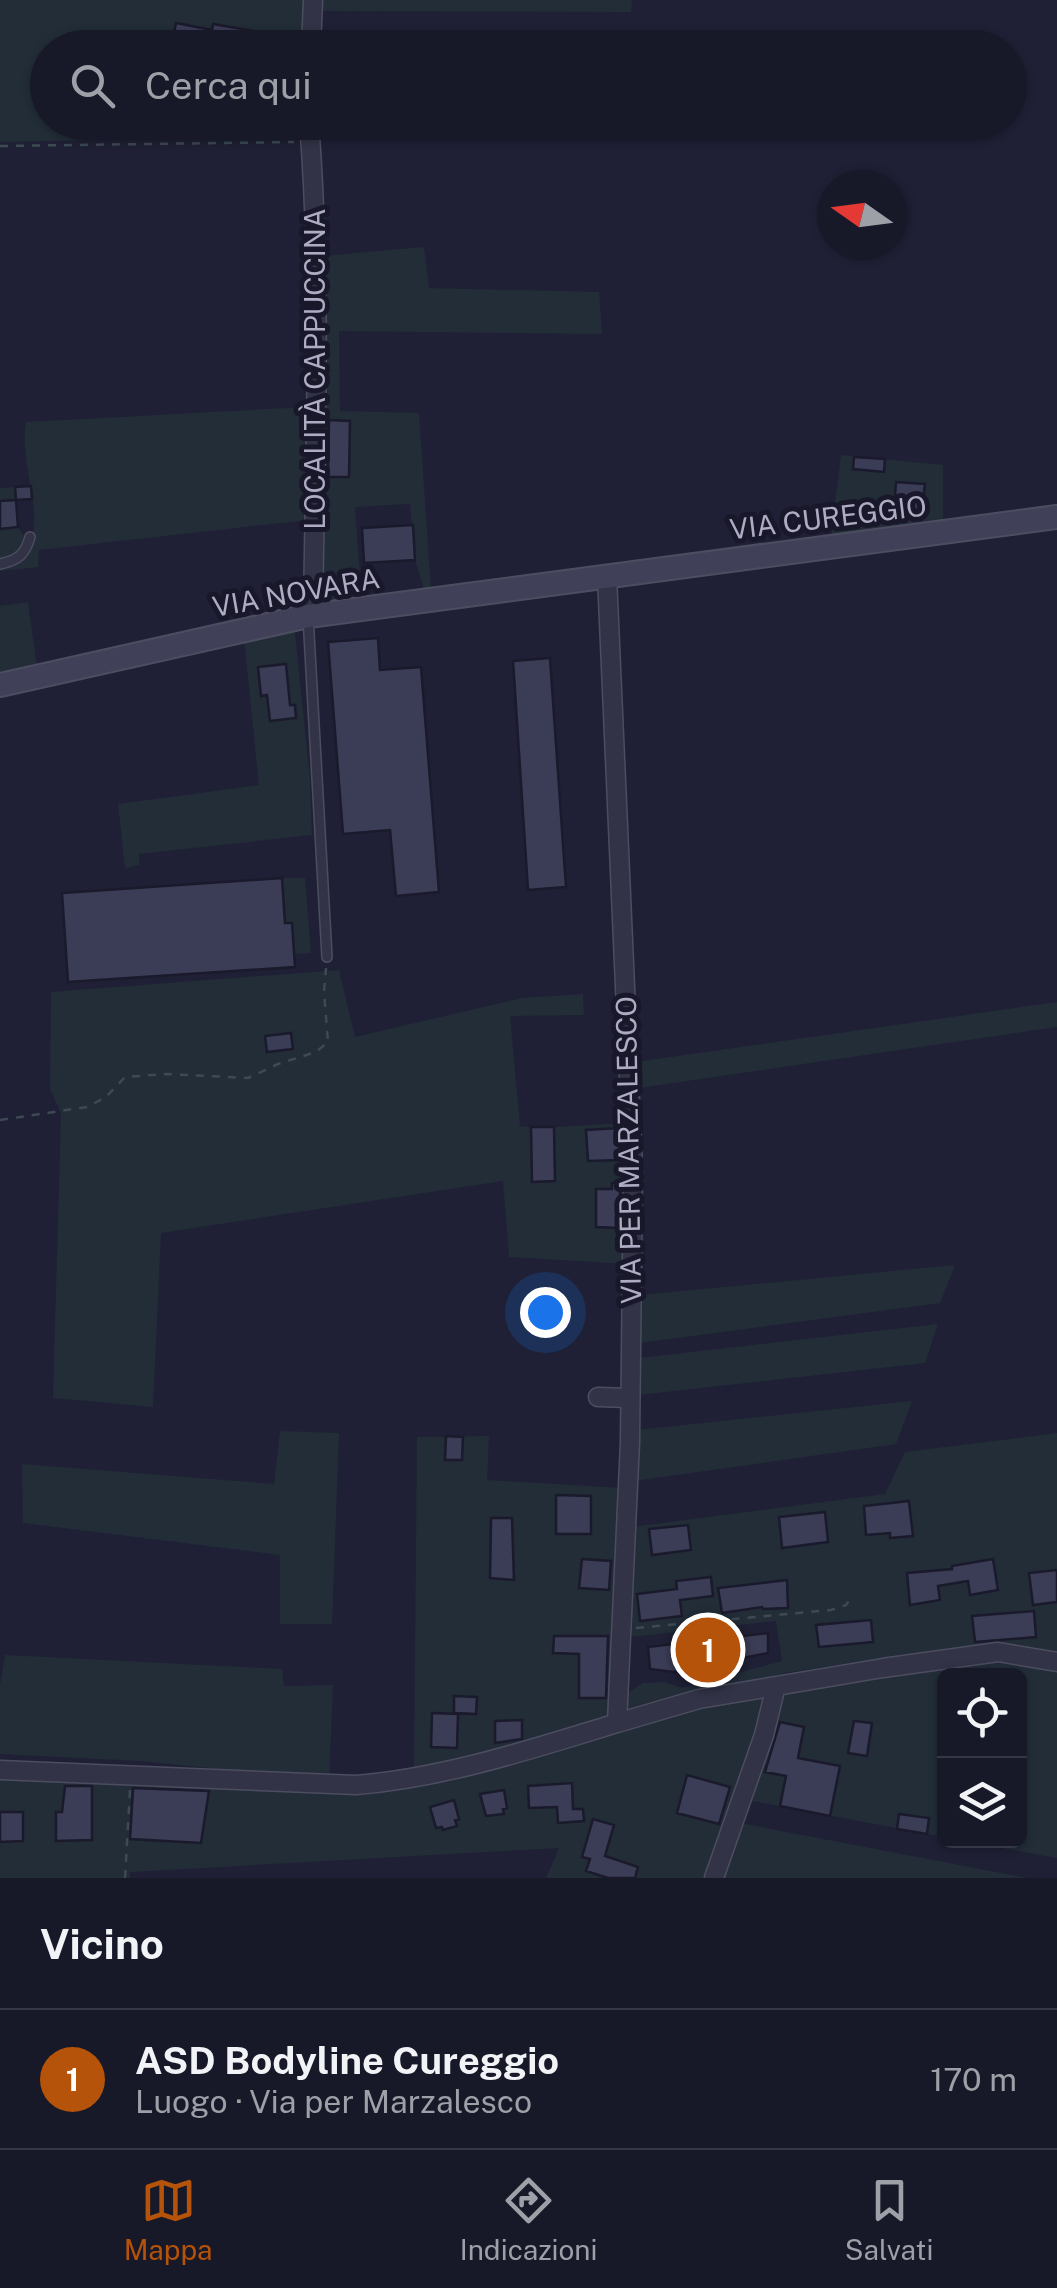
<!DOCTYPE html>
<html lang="it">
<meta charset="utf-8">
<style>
body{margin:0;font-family:"Public Sans",sans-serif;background:#242534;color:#f1f3f6}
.controls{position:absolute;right:30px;bottom:30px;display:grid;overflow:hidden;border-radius:15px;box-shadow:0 2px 8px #0004}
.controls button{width:90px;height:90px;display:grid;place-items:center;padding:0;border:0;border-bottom:2px solid #363745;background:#171828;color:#f1f3f6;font:50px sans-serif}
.compass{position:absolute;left:817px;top:170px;width:90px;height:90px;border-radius:50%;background:#171828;box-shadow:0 2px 8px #0004;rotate:284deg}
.you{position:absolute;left:545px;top:1312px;width:35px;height:35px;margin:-25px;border:8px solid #fff;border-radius:50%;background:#1a73e8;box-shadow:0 0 0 15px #1a73e833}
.badge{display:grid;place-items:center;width:65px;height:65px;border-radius:50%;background:#b45309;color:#fff;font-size:32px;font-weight:700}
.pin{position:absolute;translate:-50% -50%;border:5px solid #fff;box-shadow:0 2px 10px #0006}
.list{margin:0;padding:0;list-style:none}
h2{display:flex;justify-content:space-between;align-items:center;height:130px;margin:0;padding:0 40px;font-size:42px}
h2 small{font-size:32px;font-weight:400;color:#9ea0a8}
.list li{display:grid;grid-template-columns:65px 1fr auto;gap:30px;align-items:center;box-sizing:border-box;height:140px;padding:0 40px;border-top:2px solid #363745}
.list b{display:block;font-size:38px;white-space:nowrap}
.list p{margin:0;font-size:32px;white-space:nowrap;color:#9ea0a8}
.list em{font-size:32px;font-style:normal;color:#9ea0a8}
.icon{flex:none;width:55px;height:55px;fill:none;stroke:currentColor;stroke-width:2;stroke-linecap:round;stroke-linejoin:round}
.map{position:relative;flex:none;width:1057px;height:1878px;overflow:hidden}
.search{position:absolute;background:#171828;box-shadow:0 2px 8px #0004;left:30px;right:30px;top:30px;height:110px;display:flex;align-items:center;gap:25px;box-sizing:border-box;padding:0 35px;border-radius:55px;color:#9ea0a8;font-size:38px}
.sheet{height:270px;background:#171828}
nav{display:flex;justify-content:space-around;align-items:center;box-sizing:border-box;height:140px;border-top:2px solid #363745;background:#171828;font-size:28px;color:#9ea0a8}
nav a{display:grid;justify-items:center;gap:5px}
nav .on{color:#b45309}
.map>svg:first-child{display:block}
.green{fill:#222d38}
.building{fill:#3b3c56;stroke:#1a1a2c;stroke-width:2.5}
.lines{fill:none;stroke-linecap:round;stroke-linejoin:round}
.lane-casing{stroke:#4d4d61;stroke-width:12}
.street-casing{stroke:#4d4d61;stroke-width:21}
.secondary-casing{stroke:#4d4d61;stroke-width:26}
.path{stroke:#3e4954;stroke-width:2.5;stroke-dasharray:8 8;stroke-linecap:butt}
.lane{stroke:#323346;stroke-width:9}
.street{stroke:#323346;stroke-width:18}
.secondary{stroke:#414059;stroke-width:22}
.labels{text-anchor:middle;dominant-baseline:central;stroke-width:10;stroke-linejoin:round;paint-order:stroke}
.street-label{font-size:28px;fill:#adacc3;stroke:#18182a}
</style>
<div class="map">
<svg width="1057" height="1878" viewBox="0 0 1057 1878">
<rect width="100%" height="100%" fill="#1f2035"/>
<path class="green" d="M0,0H309L306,47L48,48V122L304,123L305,136L0,142Z
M316,0H632L631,12L316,11Z
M424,247L429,288L599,292L602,334L339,331L340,411L419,413L431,590L424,589L415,560L410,504L355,507L360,576L346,587L351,601L319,605L322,256Z
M307,407L308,520L39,550L38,567L0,571V567L23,560C50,517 18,468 26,422Z
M841,455L943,465V523L831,537Z
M15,487L18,527L24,536L16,555L0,560V488Z
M28,602L37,667L0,675V606Z
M290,628L295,633L310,779L312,835L139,854V865L125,868L118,804L259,785L244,637Z
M282,878H305L311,953L294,954L292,924L285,923Z
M339,970L355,1037L522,998L583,994L584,1015L510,1016L520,1126L531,1127L533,1182L555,1181L554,1127L627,1123L629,1264L509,1257L503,1181L161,1233L153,1407L53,1398L61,1113L50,1089L51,992Z
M1057,1002V1027L639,1088L635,1062Z
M955,1265L940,1303L639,1343L640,1295Z
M938,1324L925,1363L638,1395L639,1358Z
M912,1401L896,1444L634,1481L636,1430Z
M280,1431L339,1433L332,1624H280V1555L23,1523L22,1464L274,1484Z
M1057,1433V1655L1001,1645L864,1661L785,1673L625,1711L626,1694L643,1683L664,1682L682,1688L782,1661L776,1621L630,1637L627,1626L632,1527L885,1494L905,1452Z
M489,1436L487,1480L622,1488L611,1714L517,1745L414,1770L417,1437Z
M5,1655L282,1669L284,1686L333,1685L329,1780L140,1761L0,1754V1685Z
M1000,1657L1057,1667V1858L962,1841L1020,1840V1676H944V1837L747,1800L740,1823L1027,1878H546L559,1848L130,1872V1878H0V1775L364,1791L704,1702Z"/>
<path class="building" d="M176,23L212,30L213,24L259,32L257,48H171Z
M329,420L350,421L349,477H328Z
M854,457L885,459L884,472L853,469Z
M896,482L925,484L922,510L894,508Z
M31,486L32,499L16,500L15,487Z
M16,500L18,527L0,529V501Z
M413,525L415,560L364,563L362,528Z
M378,638L380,670L421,667L439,892L396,896L390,830L343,834L328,642Z
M550,658L566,887L528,890L513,661Z
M286,664L290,705H295L296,718L270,721L267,695L261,696L258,667Z
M282,878L285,923H292L295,967L68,982L62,893Z
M291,1033L293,1049L267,1052L265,1036Z
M531,1127H554L555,1181L532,1182Z
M619,1128L620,1160L588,1161L586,1130Z
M612,1183H620V1228L596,1227V1189H612Z
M446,1436L463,1437L462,1460H445Z
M556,1495L591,1496V1534H556Z
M909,1501L913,1536L890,1538V1533L866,1535L864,1506Z
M825,1512L828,1542L782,1548L779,1517Z
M491,1518H512L514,1580L490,1578Z
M688,1525L691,1550L652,1555L649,1529Z
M582,1559L611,1561L609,1590L579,1588Z
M993,1559L998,1590L970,1595L968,1581L938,1586L940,1600L910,1605L907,1573L952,1569V1566Z
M1057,1570V1602L1033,1605L1029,1573Z
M711,1577L713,1596L680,1600L682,1616L640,1621L637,1594L677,1589L676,1581Z
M787,1580L788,1608L763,1609L762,1607L722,1613L718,1588Z
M1034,1611L1036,1637L975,1642L972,1616Z
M871,1620L873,1642L819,1647L816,1625Z
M768,1633V1653L674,1672L650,1669L648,1647Z
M554,1636H608L606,1698H579V1654L553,1653Z
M454,1696L477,1697L476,1714L454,1713Z
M432,1713L458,1714L457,1748L431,1747Z
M522,1720V1739L495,1743V1721Z
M854,1721L872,1723L867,1756L848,1753Z
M780,1722L804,1727L798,1758L840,1766L830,1816L780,1806L786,1776L765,1772Z
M687,1775L730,1787L719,1824L677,1813Z
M572,1783L573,1809H583L584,1821L558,1823L557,1807L529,1808L528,1786Z
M65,1786H92V1840L56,1841V1812H62Z
M133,1788L209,1791L201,1843L130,1839Z
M504,1790L507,1808L503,1809L504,1814L486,1816L480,1794Z
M454,1800L459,1819L455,1820L457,1826L443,1830L442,1827L436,1828L430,1807Z
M0,1812H23V1841L0,1842Z
M899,1814L929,1818L927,1834L897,1829Z
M593,1819L614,1825L605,1856L638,1867L635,1878H608L586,1871L590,1859L582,1857Z"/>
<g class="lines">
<g class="lane-casing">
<path id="lane" d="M0,564C18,560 25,555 30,537
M308,616L327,957"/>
</g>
<g class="street-casing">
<path id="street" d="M311,48L313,0
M309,122C322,287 315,451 313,616
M598,1397L630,1398
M617,1723L699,1699L883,1668L998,1652L1057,1662
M0,1770L356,1785C444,1778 532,1749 617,1723L630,1442L633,1169L607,576
M714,1878L764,1735L776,1686"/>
</g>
<g class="secondary-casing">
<path id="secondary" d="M0,685L308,616L1057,517"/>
</g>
<path class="path" d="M0,146L294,142
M0,1120L87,1107L106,1097L125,1077L167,1074L248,1078L278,1064L316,1052L328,1042L324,992L326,968
M636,1628L831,1610L846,1605L852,1596
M125,1878L130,1790"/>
<use href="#lane" class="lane"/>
<use href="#street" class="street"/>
<use href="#secondary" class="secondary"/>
</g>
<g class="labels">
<g class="street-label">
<text transform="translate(314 369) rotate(-90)">LOCALITÀ CAPPUCCINA</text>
<text transform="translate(828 517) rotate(-7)">VIA CUREGGIO</text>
<text transform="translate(296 592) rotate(-10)">VIA NOVARA</text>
<text transform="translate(628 1150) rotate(-91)">VIA PER MARZALESCO</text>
</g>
</g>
</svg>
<div class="controls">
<button><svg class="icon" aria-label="locate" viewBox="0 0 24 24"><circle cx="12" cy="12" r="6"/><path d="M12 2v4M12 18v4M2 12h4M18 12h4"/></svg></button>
<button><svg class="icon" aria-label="layers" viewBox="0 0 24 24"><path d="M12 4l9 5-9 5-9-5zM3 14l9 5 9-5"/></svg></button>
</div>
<svg class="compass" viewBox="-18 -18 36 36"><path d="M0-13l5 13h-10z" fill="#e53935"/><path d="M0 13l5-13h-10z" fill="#9ea0a8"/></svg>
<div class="you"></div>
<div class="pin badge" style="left:708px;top:1650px">1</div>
<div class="search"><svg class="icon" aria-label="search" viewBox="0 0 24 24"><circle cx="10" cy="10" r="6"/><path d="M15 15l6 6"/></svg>Cerca qui</div>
</div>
<section class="sheet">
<h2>Vicino<small></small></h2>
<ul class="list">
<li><span class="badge">1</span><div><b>ASD Bodyline Cureggio</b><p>Luogo · Via per Marzalesco</p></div><em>170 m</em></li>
</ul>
</section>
<nav>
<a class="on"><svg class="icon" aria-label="map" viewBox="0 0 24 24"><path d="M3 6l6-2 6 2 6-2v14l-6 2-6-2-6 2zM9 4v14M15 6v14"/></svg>Mappa</a>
<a><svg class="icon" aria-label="directions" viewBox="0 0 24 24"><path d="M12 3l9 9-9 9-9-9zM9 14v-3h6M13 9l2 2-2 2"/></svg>Indicazioni</a>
<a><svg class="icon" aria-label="saved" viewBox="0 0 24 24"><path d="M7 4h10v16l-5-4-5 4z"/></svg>Salvati</a>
</nav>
